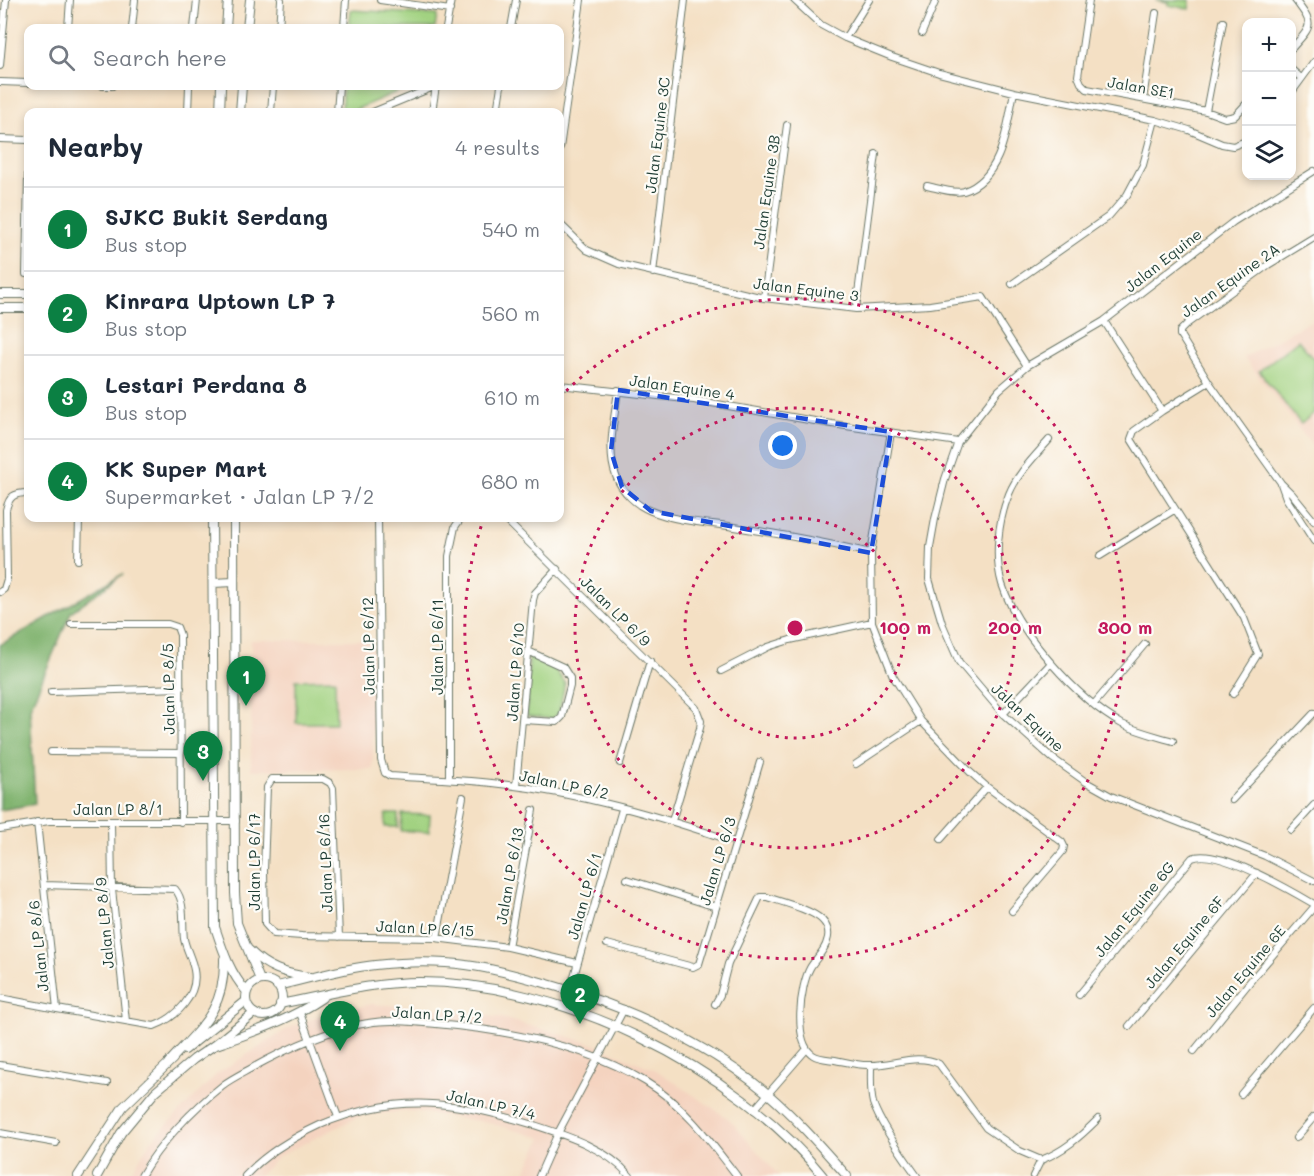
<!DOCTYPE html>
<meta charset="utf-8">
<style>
body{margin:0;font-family:Mali,sans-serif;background:#f2f2f3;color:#1f2937}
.controls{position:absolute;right:18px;top:18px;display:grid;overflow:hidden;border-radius:12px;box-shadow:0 3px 9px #0003}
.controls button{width:54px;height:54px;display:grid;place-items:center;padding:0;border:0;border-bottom:2px solid #e0e1e3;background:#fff;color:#1f2937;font:30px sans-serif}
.you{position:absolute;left:783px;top:446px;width:21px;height:21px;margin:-15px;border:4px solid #fff;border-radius:50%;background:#1a73e8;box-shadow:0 0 0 9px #1a73e833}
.badge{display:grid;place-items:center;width:39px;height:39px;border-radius:50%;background:#0b8043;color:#fff;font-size:20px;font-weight:700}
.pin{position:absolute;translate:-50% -50px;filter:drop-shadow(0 2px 3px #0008)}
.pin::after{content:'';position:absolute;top:32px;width:21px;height:18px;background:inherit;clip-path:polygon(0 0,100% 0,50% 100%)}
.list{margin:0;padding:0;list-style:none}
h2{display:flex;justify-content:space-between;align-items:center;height:78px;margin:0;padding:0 24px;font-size:26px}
h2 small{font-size:20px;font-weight:400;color:#747a83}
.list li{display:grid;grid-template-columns:39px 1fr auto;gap:18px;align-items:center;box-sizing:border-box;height:84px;padding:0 24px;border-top:2px solid #e0e1e3}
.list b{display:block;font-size:22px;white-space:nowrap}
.list p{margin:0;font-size:20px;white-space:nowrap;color:#747a83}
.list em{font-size:20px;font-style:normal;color:#747a83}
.icon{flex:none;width:33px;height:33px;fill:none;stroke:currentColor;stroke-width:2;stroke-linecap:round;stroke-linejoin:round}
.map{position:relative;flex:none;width:1314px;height:1176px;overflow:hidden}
.search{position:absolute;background:#fff;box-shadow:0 3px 9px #0003;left:24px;top:24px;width:540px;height:66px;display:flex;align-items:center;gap:15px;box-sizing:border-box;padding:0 21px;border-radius:12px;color:#747a83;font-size:22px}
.panel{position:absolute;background:#fff;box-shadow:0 3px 9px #0003;left:24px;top:108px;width:540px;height:414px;border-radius:12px}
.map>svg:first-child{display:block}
.built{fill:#f4d3bf}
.green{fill:#a2d281;stroke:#60885a;stroke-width:1.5}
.forest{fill:#81b46f;stroke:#507852;stroke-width:1.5}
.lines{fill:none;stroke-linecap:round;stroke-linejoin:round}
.minor-casing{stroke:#6a7666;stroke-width:8}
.tertiary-casing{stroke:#6a7666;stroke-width:10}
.secondary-casing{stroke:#6a7666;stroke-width:10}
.minor{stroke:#fff;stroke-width:6}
.tertiary{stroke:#fff;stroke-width:8}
.secondary{stroke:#fff;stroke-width:8}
.marked{fill:#1d4ed8;fill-opacity:0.2;stroke:#1d4ed8;stroke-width:4.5;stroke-dasharray:12 8;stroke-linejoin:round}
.ring{fill:none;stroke:#c2185b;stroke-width:3;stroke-dasharray:3 6}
.labels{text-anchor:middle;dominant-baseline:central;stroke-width:4.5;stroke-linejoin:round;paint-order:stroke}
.street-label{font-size:15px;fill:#1f3d34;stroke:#fdfcf7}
.centre{fill:#c2185b;stroke:#fdfcf7;stroke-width:3}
.ring-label{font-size:18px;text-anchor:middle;font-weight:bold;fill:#c2185b;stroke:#fdfcf7;stroke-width:4.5;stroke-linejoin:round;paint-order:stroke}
</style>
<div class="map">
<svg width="1314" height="1176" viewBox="0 0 1314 1176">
<rect width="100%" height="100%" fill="#fdfcf7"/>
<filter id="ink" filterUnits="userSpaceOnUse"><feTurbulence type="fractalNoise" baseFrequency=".0167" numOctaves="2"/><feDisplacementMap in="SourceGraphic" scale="12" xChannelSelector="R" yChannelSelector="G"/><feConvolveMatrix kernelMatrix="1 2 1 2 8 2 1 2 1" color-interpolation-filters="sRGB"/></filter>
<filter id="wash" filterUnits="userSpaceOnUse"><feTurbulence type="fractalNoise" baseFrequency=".008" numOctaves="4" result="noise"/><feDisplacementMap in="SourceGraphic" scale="24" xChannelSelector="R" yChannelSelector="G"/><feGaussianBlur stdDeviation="1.35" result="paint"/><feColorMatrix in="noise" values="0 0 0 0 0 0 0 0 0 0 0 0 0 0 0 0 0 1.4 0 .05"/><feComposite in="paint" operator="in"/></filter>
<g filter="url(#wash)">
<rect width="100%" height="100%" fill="#f4e0c4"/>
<path class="built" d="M1314,319V448L1244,358Z
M251,640H373V769L251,770Z
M371,1004L443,1009L502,1018L591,1043L656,1070L729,1119L779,1176H523L542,1138L486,1122L411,1111L362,1115L279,1156L259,1176H129L149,1143L217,1074L292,1026L318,1017Z"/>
<path class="green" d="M1156,0H1190L1189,9L1168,5V2Z
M351,10L437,15L435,28H349Z
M343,86H410L350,112H341Z
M1298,340L1314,359V413L1301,424L1259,371Z
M529,657C546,662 556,668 565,683L559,713L552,719L527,716Z
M335,679L336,723H296V680Z
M386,814H398V827H385Z
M402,814L430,815L429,832L401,831Z"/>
<path class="forest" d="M123,574L71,612L30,708L35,804L0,810V645Z"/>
</g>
<g filter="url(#ink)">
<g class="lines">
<g class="minor-casing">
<path id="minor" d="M380,0L450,10
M794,0L821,25L845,38L892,57L939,73L1014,92L1155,120L1189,130L1222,144L1233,146L1246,141
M1089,0L1078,76L1081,83L1087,89L1206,111L1225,118L1235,116L1246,104
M68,28L70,0
M132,28L135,0
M194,28L197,0
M279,28L281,0
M344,28L346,0
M446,28L451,0
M511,28L516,0
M922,33L936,0
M845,38L869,0
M1292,48C1313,25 1314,25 1295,0
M0,66L6,0
M1292,70L1301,78
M0,82L28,83
M103,86H112
M1292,92L1314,62
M1143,99L1156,13
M1206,111L1223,22
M188,112L189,86
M271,112L273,86
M337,112L339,86
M373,112L436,86
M432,112L436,86
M497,112L501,86
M0,139L28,140
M560,148L581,0
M1314,171L1233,222L1104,321L1027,366L999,390L958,442L945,479L935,519L930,547L929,579L942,623L959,662L1003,714L1052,758L1086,782L1111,796L1265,856L1314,881
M927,186C937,188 954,194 964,191C1003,178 1007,125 1014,92
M560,224L587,250L619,264L764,298L856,309L930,305L983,297L1027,366
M1314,237L1268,265L1188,323L1180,331V335L1209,382L1281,483L1292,494L1314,521
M653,273L685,0
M26,274L28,174
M1012,284L1109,216L1127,195L1143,165L1155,120
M764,298L787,125
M856,309L876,154
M1104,321L1162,411
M1209,382L1162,411L1134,431L1131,439L1244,618L1258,654L1233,694
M560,385L694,400L832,424L958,442
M618,390C615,417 606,450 616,476C622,492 636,505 651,511C678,522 711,523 741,528C785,535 828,543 871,553
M891,432L871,553L872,622L893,676L921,721L970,772L987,787L1062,842L1064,846L1063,851L1012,911
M1049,440C1035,456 1017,474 1009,494C998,521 994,557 1002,584C1017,632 1078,700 1122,724C1138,732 1156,736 1173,741
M1281,484L1286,498L1314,541
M378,518L381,760L385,773L390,776C427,779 463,779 500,784C580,793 659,816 735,842
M504,518L696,708L701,721L700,728L672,821
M1100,556L1174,510
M78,560L79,518
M0,592L4,589L7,579L6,510C9,496 14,493 28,493
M71,624H168L177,627L180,635L181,822
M721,671L768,647L790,640L872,622
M51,692L181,688
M1094,704L1145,644
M1003,714L1051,663
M523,720L557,722L562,717L570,686V678L563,667L528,651
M51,752L181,753
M620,763L650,661
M856,764L921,721
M449,778V556L455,527L461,518
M516,786L533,600L535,593L557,569
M1232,800L1314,713
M111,822L112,889L126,1021
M0,829L49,821H236
M1291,830L1314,805
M941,839L987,787
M627,879L716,907
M44,885L175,889C186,902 182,923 184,939C186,949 192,959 194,970C199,995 176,1018 154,1026L57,1009
M339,937L333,788L330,783L323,779H272L267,787L264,871L265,924L274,934L302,936L435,938L508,947L577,963
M437,938L463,797
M607,944L693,967L699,964L760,762
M508,947L533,810
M570,990L622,809
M1079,995L1192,858C1217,847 1290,890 1314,904
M0,998L57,1009L37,822
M715,1004L720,995L728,964L760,897H767C781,902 811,909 822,920C827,925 830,933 827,941C825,951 815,959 810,968C800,986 793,1042 813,1055C819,1059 828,1059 835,1060C846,1062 860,1066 871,1065C894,1065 918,1053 939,1064L986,1128L1020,1151L1041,1160
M300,1013L338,1117
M1129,1026L1257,873
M1194,1051L1253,978L1314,907
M0,1065L107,1083
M871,1066C871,1078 870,1091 873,1103C880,1124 904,1158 917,1176
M1241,1094L1314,1008
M754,1110L806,1050
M0,1133L56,1143
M1296,1138L1314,1117
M141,1176C160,1143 193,1109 223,1085C231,1079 241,1074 250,1069C286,1049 328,1029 368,1023C390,1019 415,1022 436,1024C505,1030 586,1045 646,1082C683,1104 711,1142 737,1176
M245,1176C266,1153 292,1138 320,1125C397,1092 456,1101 534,1125C568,1136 606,1148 630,1176
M539,1176L558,1133L624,1009
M1033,1176L1041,1160C1064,1151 1080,1137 1098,1119"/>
</g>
<g class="tertiary-casing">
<path id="tertiary" d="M185,1050L246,1001
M78,1176L123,1107L173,1059
M97,1176L121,1133L155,1092L194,1059L213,1046L254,1013"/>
</g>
<g class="secondary-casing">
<path id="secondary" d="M226,28L228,0
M247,28L250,0
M220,112L221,86
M240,112L242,86
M0,294H28
M0,308H28
M212,518L215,927C223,951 230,973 247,992
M234,518L235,893L237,923L260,980
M213,583L234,582
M249,950C267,968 285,974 310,977
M246 998a18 18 0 1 1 36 0a18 18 0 1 1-36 0Z
M277,986C309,979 342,968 375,965C404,962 437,961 466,965C492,968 516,975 541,982C623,1005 702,1039 768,1094C797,1119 822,1148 847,1176
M280,1004C327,995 372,982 420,982C561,982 735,1067 823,1176
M213,1046C251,1033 288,1021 322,998
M169,1062C201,1027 225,1010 224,959"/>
</g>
<use href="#minor" class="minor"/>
<use href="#tertiary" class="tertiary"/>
<use href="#secondary" class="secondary"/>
</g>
</g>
<path class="marked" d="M618,390L891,432L871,553L651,511L622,487L611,451Z"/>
<g class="ring">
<circle cx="795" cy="628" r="110"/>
<circle cx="795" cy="628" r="220"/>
<path d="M560 397A330 330 0 1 1 484 518"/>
</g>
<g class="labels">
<g class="street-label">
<text transform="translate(1141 87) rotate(10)">Jalan SE1</text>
<text transform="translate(657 135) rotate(-83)">Jalan Equine 3C</text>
<text transform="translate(766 192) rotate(-82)">Jalan Equine 3B</text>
<text transform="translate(1163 260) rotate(-38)">Jalan Equine</text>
<text transform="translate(1230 280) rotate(-35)">Jalan Equine 2A</text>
<text transform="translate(806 289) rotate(7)">Jalan Equine 3</text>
<text transform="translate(682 387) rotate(8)">Jalan Equine 4</text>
<text transform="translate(616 611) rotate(45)">Jalan LP 6/9</text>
<text transform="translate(368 646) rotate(-91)">Jalan LP 6/12</text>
<text transform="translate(437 647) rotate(-90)">Jalan LP 6/11</text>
<text transform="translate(515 672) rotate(-86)">Jalan LP 6/10</text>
<text transform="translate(168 689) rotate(-91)">Jalan LP 8/5</text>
<text transform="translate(1028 717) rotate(43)">Jalan Equine</text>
<text transform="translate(564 784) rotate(12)">Jalan LP 6/2</text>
<text x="118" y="809">Jalan LP 8/1</text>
<text transform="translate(717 861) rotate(-73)">Jalan LP 6/3</text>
<text transform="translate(254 862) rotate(-90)">Jalan LP 6/17</text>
<text transform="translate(325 863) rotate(-92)">Jalan LP 6/16</text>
<text transform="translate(509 876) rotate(-80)">Jalan LP 6/13</text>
<text transform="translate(584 896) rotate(-74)">Jalan LP 6/1</text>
<text transform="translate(1134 909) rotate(-51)">Jalan Equine 6G</text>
<text transform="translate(104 923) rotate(-95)">Jalan LP 8/9</text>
<text transform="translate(425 928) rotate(3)">Jalan LP 6/15</text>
<text transform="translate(1184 942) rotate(-50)">Jalan Equine 6F</text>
<text transform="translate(38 946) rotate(-96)">Jalan LP 8/6</text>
<text transform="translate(1245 971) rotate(-50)">Jalan Equine 6E</text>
<text transform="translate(437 1014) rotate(4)">Jalan LP 7/2</text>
<text transform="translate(491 1104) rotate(13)">Jalan LP 7/4</text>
</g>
</g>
<circle cx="795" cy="628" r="9" class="centre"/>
<g class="ring-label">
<text x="905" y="634">100 m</text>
<text x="1015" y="634">200 m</text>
<text x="1125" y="634">300 m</text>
</g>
</svg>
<div class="controls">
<button>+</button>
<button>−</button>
<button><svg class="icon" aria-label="layers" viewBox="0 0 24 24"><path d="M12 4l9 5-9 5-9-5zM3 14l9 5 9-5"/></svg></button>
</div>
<div class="you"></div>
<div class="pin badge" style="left:246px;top:706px">1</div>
<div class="pin badge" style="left:580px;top:1024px">2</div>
<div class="pin badge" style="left:203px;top:781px">3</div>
<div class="pin badge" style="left:340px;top:1051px">4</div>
<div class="search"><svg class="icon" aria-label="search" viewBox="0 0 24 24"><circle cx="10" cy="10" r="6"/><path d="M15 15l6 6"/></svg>Search here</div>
<section class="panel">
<h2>Nearby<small>4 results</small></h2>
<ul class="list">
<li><span class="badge">1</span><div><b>SJKC Bukit Serdang</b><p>Bus stop</p></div><em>540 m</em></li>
<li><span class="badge">2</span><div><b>Kinrara Uptown LP 7</b><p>Bus stop</p></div><em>560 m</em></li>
<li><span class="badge">3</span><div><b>Lestari Perdana 8</b><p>Bus stop</p></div><em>610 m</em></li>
<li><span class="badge">4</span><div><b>KK Super Mart</b><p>Supermarket · Jalan LP 7/2</p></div><em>680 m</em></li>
</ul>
</section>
</div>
